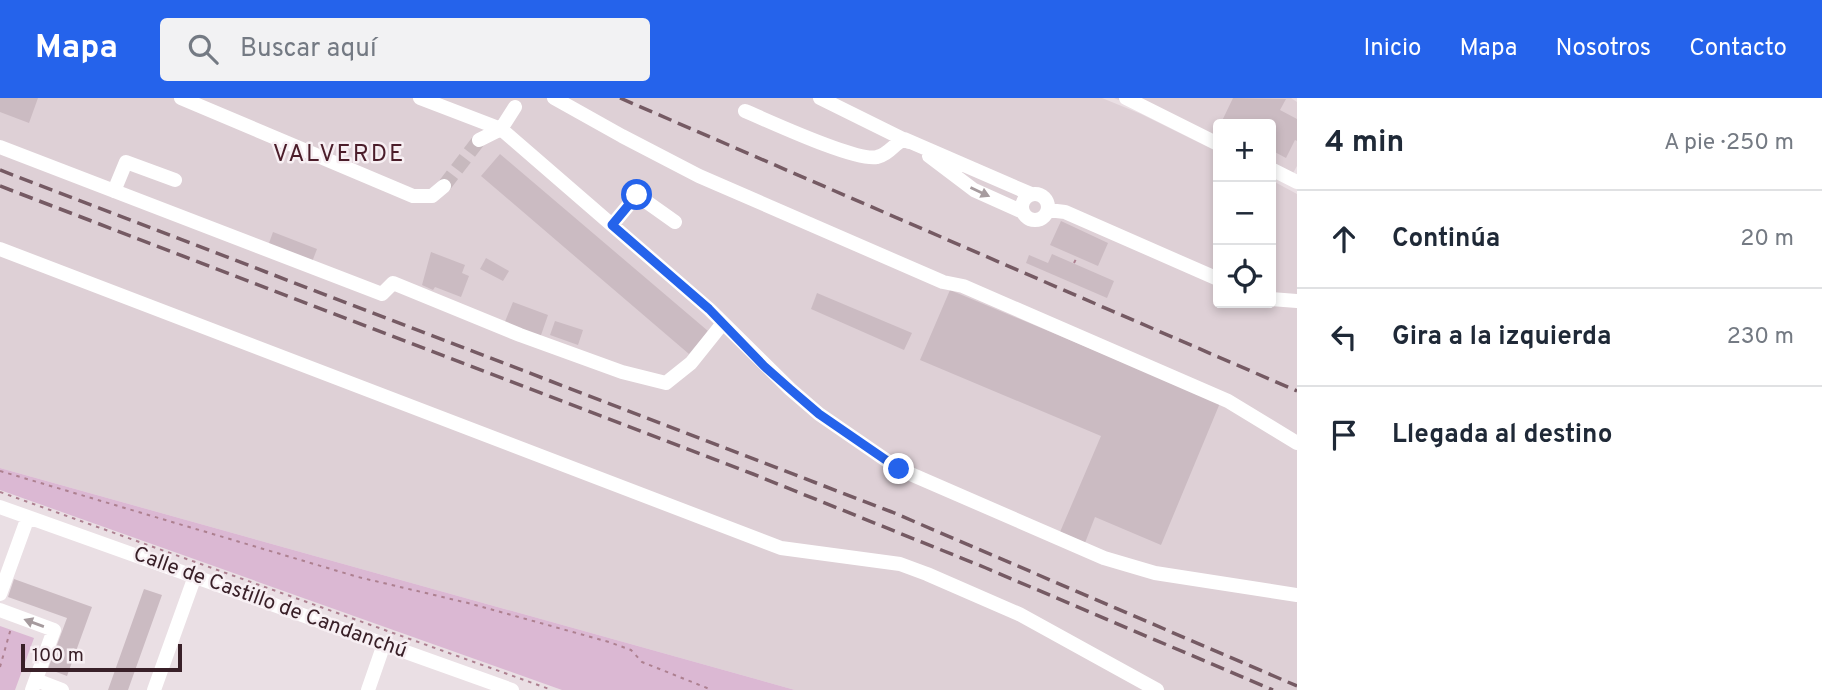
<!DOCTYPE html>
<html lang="es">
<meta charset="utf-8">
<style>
body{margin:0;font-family:Overpass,sans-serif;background:#f2f2f3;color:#1f2937}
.controls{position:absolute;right:21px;top:21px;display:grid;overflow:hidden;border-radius:7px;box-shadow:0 4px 10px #0003}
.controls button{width:63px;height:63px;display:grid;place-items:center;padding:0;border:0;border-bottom:2px solid #e0e1e3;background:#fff;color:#1f2937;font:35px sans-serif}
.scale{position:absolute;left:21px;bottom:18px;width:161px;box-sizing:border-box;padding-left:7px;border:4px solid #392028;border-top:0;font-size:19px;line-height:24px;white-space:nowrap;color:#392028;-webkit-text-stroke:5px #f7eff3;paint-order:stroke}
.stop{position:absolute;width:21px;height:21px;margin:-16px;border:5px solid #2563eb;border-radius:50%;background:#fff}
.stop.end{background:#2563eb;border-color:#fff;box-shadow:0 2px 7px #0008}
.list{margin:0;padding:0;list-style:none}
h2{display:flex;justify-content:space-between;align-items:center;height:91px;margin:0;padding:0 28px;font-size:30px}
h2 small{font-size:23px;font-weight:400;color:#747a83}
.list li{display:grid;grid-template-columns:46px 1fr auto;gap:21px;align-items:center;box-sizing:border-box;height:98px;padding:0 28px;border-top:2px solid #e0e1e3}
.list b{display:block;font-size:26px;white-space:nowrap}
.list em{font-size:23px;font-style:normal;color:#747a83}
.icon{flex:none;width:38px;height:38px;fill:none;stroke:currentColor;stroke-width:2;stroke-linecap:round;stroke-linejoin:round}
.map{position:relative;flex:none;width:1297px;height:592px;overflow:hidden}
header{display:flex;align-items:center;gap:42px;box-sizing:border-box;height:98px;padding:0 35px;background:#2563eb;color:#fff}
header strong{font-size:33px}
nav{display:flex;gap:38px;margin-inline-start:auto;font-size:24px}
.search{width:490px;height:63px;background:#f2f2f3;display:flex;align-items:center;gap:18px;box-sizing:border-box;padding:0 24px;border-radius:7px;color:#747a83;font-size:26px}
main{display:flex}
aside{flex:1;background:#fff}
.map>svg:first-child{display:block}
.built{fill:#ded0d6}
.green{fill:#dbb8d3}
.building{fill:#cbbbc2}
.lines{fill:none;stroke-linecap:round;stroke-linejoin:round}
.minor-tunnel{stroke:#c7b9be;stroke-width:14;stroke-dasharray:14 7;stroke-linecap:butt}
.path{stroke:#ad8090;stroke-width:2;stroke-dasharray:3.5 5;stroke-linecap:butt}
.minor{stroke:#fff;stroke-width:14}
.rail{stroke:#755a63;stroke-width:3.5;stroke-dasharray:14 7;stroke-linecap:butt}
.oneway{fill:#a69b9e}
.route{stroke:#2563eb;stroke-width:9}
.labels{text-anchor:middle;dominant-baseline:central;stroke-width:5;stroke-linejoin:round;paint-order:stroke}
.street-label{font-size:21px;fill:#392028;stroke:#f7eff3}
.quarter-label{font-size:24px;letter-spacing:2px;fill:#4b1d2a;stroke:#f7eff3}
</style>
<header>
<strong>Mapa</strong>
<div class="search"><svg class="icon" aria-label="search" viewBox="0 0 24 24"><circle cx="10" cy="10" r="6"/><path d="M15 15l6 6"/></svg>Buscar aquí</div>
<nav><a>Inicio</a><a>Mapa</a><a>Nosotros</a><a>Contacto</a></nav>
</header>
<main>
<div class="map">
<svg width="1297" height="592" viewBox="0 0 1297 592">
<rect width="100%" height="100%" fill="#eadfe4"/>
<path class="built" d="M0,0H1102L1141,16L1218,54V205H1271V82L1297,96V592H795L0,370Z
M1114,0H1291L1297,4V68L1292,77L1271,68V26H1218V45Z"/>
<path class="green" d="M0,370L795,592H562L0,392Z
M0,528L34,540L15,592H0Z"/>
<path class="building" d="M0,0H38L29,25L0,14Z
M1233,0L1286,1L1280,12L1297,21V43L1295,42L1286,60L1271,52V26L1221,25Z
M500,56L708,233L689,256L481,78Z
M1061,123L1108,145L1098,168L1050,147Z
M273,134L317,151L312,164L268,148Z
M431,154L465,167L462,175L469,178L461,199L435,189L433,192L422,187Z
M1052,156L1114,183L1107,200L1026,165L1029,157L1048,165Z
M486,160L509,173L503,183L480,171Z
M950,192L1220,305L1161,447L1095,419L1085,445L1060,434L1101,338L920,262Z
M817,195L912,235L904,252L811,211Z
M513,204L548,217L540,240L504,226Z
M555,223L583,232L578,247L550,237Z
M14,481L92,509L67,578L48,571L67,520L8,499Z
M144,491L162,497L128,592H108Z"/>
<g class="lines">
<path class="minor-tunnel" d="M444,88L479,42"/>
<path class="path" d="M1074,165L1077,159
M0,373L358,479L468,505L609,544L631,552L642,564L712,592
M0,394L552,592
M0,569L11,530"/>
<path class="minor" d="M181,0L413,98H432L444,88
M420,0L501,31L709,211L790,291L819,316L899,371L1104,460L1155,475L1297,497
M554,0L622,38L699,78L943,184L963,188L1228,303L1297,345
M820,0L909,44
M1126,0L1218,46
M745,13C769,23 856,64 877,59C888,57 894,46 904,41L1031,96
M479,42L501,31L515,9
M0,49L382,196L393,185L520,237L622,274L666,285L691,265L723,225
M929,58L974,92L1023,114
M1271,71L1297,84
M114,93L126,64L175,82
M1022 109a13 13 0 1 1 26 0a13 13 0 1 1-26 0Z
M1048,112L1065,114L1218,181
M612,127L637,97L675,124
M0,151L781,450L900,466L927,476L1019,516L1157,592
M1271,201L1297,203
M0,409L512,592
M0,496L28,419
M0,512L54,532L32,592
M36,582L62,592
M154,592L195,478
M368,592L384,546"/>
<path class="rail" d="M620,0L1297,293
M0,72L892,414L1297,588
M0,88L753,376L986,470L1273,592"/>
</g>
<defs><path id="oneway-solid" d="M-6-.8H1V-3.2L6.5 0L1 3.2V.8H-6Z" transform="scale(1.75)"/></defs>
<g class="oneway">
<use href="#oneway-solid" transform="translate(980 94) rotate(25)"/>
<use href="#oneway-solid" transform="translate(34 525) rotate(-160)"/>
</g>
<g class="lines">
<path class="route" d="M637,97L612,127L709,211L764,268L790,291L819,316L899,371"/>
</g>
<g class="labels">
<g class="street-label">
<text transform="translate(270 505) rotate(20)">Calle de Castillo de Candanchú</text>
</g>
<g class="quarter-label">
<text x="339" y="57">VALVERDE</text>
</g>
</g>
</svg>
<div class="controls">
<button>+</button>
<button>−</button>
<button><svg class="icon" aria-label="locate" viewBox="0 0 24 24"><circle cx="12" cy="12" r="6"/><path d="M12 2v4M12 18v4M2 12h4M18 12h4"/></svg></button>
</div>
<div class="scale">100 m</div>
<div class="stop" style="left:637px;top:97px"></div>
<div class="stop end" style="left:899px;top:371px"></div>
</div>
<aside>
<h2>4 min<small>A pie · 250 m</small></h2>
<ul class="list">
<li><svg class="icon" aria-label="ahead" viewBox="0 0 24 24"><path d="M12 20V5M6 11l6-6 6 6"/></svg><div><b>Continúa</b></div><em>20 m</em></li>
<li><svg class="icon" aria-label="left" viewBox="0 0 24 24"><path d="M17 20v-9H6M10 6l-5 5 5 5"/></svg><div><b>Gira a la izquierda</b></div><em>230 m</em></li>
<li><svg class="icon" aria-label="arrive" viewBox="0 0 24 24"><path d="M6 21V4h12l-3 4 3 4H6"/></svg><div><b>Llegada al destino</b></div></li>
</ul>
</aside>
</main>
